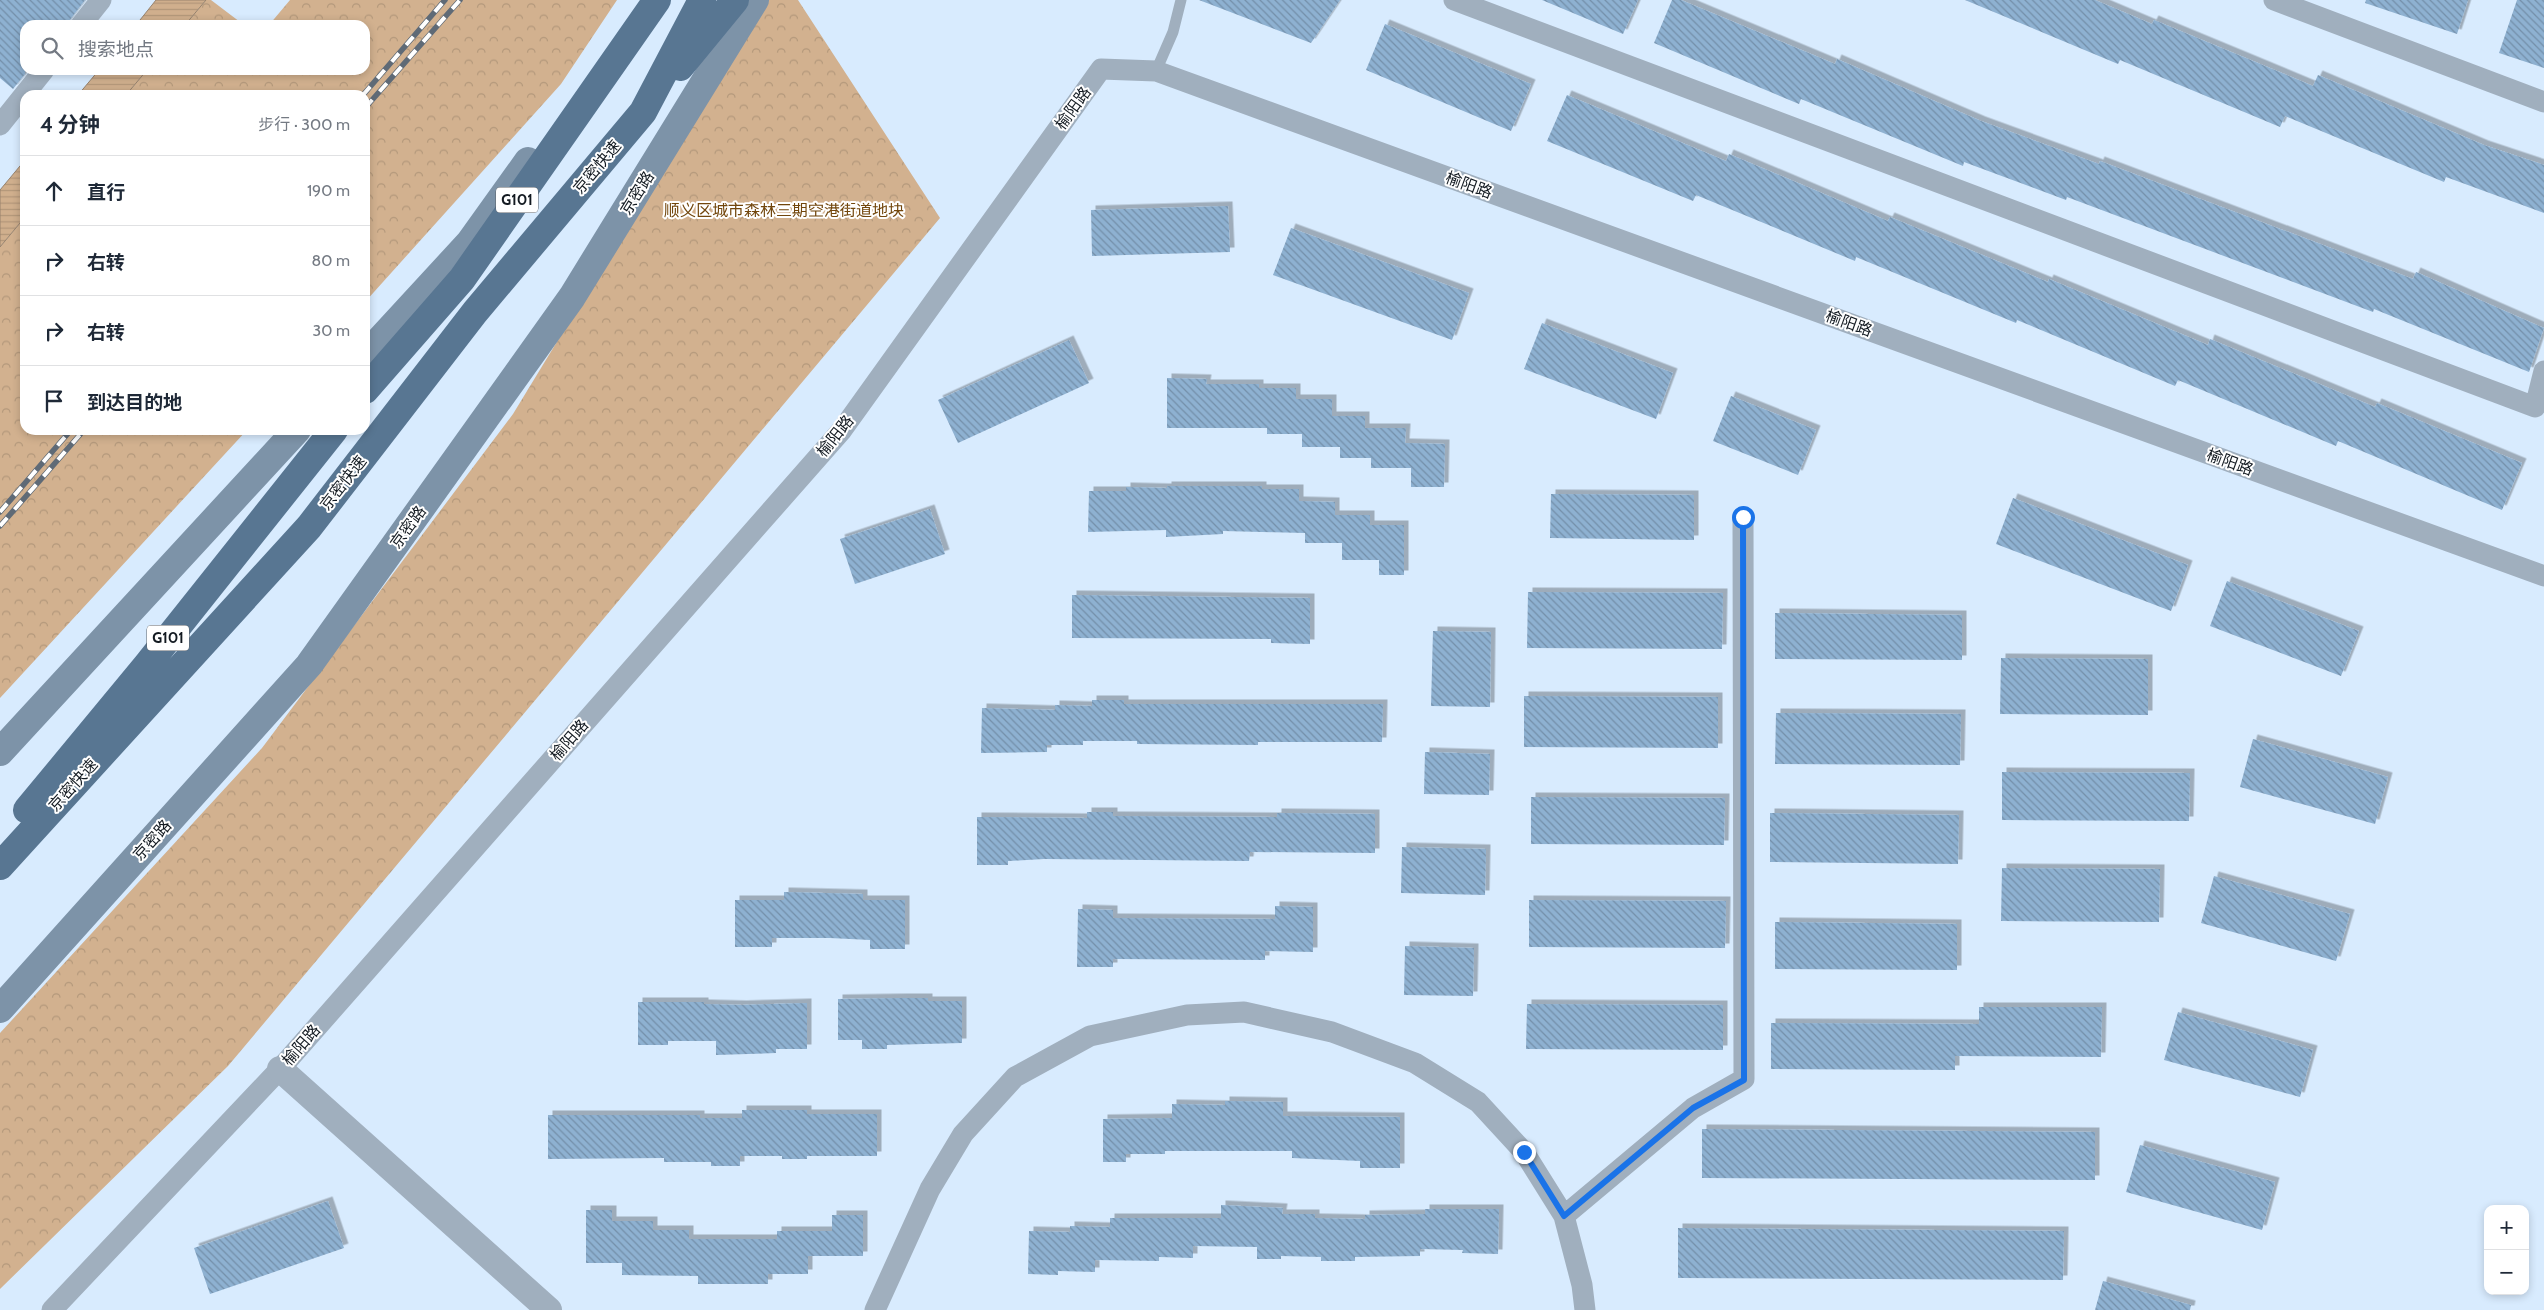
<!DOCTYPE html>
<html lang="zh">
<meta charset="utf-8">
<style>
body{margin:0;font-family:Cabin,"Noto Sans SC",sans-serif;background:#f6f6f7;color:#1f2937}
.controls{position:absolute;right:15px;bottom:15px;display:grid;overflow:hidden;border-radius:10px;box-shadow:0 2px 8px #0003}
.controls button{width:45px;height:45px;display:grid;place-items:center;padding:0;border:0;border-bottom:1px solid #e0e1e3;background:#fff;color:#1f2937;font:25px sans-serif}
.stop{position:absolute;width:15px;height:15px;margin:-11px;border:4px solid #1a73e8;border-radius:50%;background:#fff}
.stop.end{background:#1a73e8;border-color:#fff;box-shadow:0 1px 5px #0008}
.list{margin:0;padding:0;list-style:none}
h2{display:flex;justify-content:space-between;align-items:center;height:65px;margin:0;padding:0 20px;font-size:21px}
h2 small{font-size:16px;font-weight:400;color:#747a83}
.list li{display:grid;grid-template-columns:32px 1fr auto;gap:15px;align-items:center;box-sizing:border-box;height:70px;padding:0 20px;border-top:1px solid #e0e1e3}
.list b{display:block;font-size:19px;white-space:nowrap}
.list em{font-size:16px;font-style:normal;color:#747a83}
.icon{flex:none;width:28px;height:28px;fill:none;stroke:currentColor;stroke-width:2;stroke-linecap:round;stroke-linejoin:round}
.map{position:relative;flex:none;width:2544px;height:1310px;overflow:hidden}
.search{position:absolute;background:#fff;box-shadow:0 2px 8px #0003;left:20px;top:20px;width:350px;height:55px;display:flex;align-items:center;gap:12px;box-sizing:border-box;padding:0 18px;border-radius:15px;color:#747a83;font-size:19px}
.panel{position:absolute;background:#fff;box-shadow:0 2px 8px #0003;left:20px;top:90px;width:350px;height:345px;border-radius:15px}
.map>svg:first-child{display:block}
.forest{fill:url(#forest-crowns)}
.water{fill:url(#water-rules);stroke:#97826d}
.building{fill:url(#building-back-hatch);filter:url(#shadow)}
.lines{fill:none;stroke-linecap:round;stroke-linejoin:round}
.service{stroke:#a0afbe;stroke-width:11}
.minor{stroke:#a0afbe;stroke-width:21}
.tertiary{stroke:#a0afbe;stroke-width:26}
.secondary{stroke:#7d93a8;stroke-width:28}
.trunk{stroke:#587692;stroke-width:28}
.rail-casing{stroke:#5f6a76;stroke-width:5.5}
.rail{stroke:#fff;stroke-width:4;stroke-dasharray:11;stroke-linecap:butt}
.route{stroke:#1a73e8;stroke-width:6}
.labels{text-anchor:middle;dominant-baseline:central;stroke-width:4;stroke-linejoin:round;paint-order:stroke}
.shield{fill:#fff;stroke:#5a5f64;stroke-width:1}
.shield-label{font-size:15px;font-weight:bold;fill:#131a21}
.street-label{font-size:16px;fill:#131a21;stroke:#fff}
.park-label{font-size:16px;fill:#72460c;stroke:#fff}
</style>
<div class="map">
<svg width="2544" height="1310" viewBox="0 0 2544 1310">
<defs>
<pattern id="forest-crowns" width="20" height="18" patternUnits="userSpaceOnUse" patternTransform="scale(1.25)"><rect width="20" height="18" fill="#d2b18f"/><path d="M2 6a3 3 0 1 1 6 0M12 15a3 3 0 1 1 6 0" fill="none" stroke="#b3987b"/></pattern>
<pattern id="water-rules" width="6" height="5" patternUnits="userSpaceOnUse" patternTransform="scale(1.25)"><rect width="6" height="5" fill="#d0af8d"/><path d="M0 2.5h6" fill="none" stroke="#b29679"/></pattern>
<pattern id="building-back-hatch" width="6" height="6" patternUnits="userSpaceOnUse" patternTransform="scale(1.25)"><rect width="6" height="6" fill="#8eb1d1"/><path d="M-1 5l2 2M0 0l6 6M5-1l2 2" fill="none" stroke="#738fa9"/></pattern>
<filter id="shadow"><feDropShadow dx="4.5" dy="-4.5" stdDeviation="0" flood-color="#0004"/></filter>
</defs>
<rect width="100%" height="100%" fill="#d8ebfe"/>
<path class="forest" d="M206,0H211L244,25H185Z
M290,0H617L561,84L365,302V95H126L147,70H365V25H269Z
M765,0H798L940,218L228,1066L0,1289V1033L262,748L513,414Z
M25,217V430H247L0,698V247Z"/>
<path class="water" d="M156,0H206L185,25H136Z
M99,70H147L126,95H78Z
M25,160V217L0,247V190Z"/>
<path class="building" d="M0,0H85L66,25H25V74L13,89L0,78Z
M1199,0H1340L1311,43Z
M1542,0H1638L1623,34Z
M1672,0H1681L1835,64L1837,59L1981,121L2099,164L2100,161L2413,279L2416,272L2544,328L2529,372L2374,309L2373,312L2067,197L2066,200L1964,162L1963,166L1801,99L1799,104L1654,43Z
M1965,0H2095L2152,24L2154,20L2313,86L2318,75L2484,145L2544,165V213L2446,177L2444,182L2285,116L2280,127L2120,60L2118,64Z
M2366,0H2468L2457,34L2365,3Z
M2517,0H2544V68L2499,53Z
M1385,24L1531,84L1511,131L1366,70Z
M1567,95L1726,161L1729,154L1888,221L1890,217L2048,282L2049,279L2208,345L2210,339L2375,407L2377,403L2522,463L2502,510L2338,441L2336,446L2178,380L2175,386L2017,320L2016,323L1856,257L1855,261L1696,195L1693,201L1547,141Z
M1228,206L1230,252L1092,256L1091,210Z
M1291,228L1469,293L1452,340L1273,275Z
M1542,323L1673,373L1656,419L1524,369Z
M1069,340L1089,383L958,443L938,400Z
M1167,378L1207,379L1206,384H1259V388H1296V399H1332V416H1365V428H1406L1405,443L1445,444L1444,487H1411V468H1371V458H1340V447H1302V434H1267V428H1167Z
M1731,396L1816,430L1798,475L1713,441Z
M1167,486H1262V489H1299V501L1335,502V515H1370V525H1404V575H1379V560H1342V543H1305V533L1223,531V534L1166,537V530L1088,532L1089,491H1126V487L1167,488Z
M1551,494L1694,495V540L1550,538Z
M2013,498L2188,565L2171,611L1996,544Z
M930,509L945,554L855,584L840,539Z
M2227,581L2359,631L2341,676L2210,626Z
M1528,592L1723,593L1722,649L1527,648Z
M1072,595L1310,598V644L1271,643V639L1072,638Z
M1775,613L1962,615V660L1775,659Z
M1433,631L1491,632L1490,707L1431,706Z
M2001,658L2148,659V715L2000,714Z
M1524,696L1718,697V748L1524,747Z
M1092,700H1124V704H1383L1382,742H1258V745L1137,744V741H1083V745H1047V752L981,753L982,708L1055,710V705L1092,706Z
M1776,713L1961,714L1960,765L1775,764Z
M2253,739L2388,777L2375,824L2240,787Z
M1425,752L1490,754L1489,795L1424,794Z
M2002,772L2190,773L2189,821L2002,820Z
M1531,797L1725,798L1724,845L1531,844Z
M1087,812H1113V816L1277,817V813L1375,814V853L1250,852L1249,861L1044,859L1008,861V865H977V817L1087,818Z
M1770,813L1959,815L1958,864L1770,862Z
M1402,847L1486,849L1485,895L1401,893Z
M2002,868L2160,869L2159,922L2001,921Z
M2214,876L2350,914L2336,961L2201,923Z
M784,892L863,894V900H905V949H870V940L830,938H772V947H735V900H784Z
M1529,900L1726,901L1725,948L1529,947Z
M1275,906L1313,907V952L1265,951V960L1113,959V967H1077L1078,909L1113,910V918L1275,919Z
M1775,922L1957,924V970L1775,969Z
M1405,946L1474,948L1473,996L1404,995Z
M902,998H928V1001H962V1043L887,1045V1049H862V1040H838V999Z
M638,1002H704V1004L742,1005L807,1003V1049H776V1053L716,1055V1041H668V1045H638Z
M1527,1004L1723,1005V1050L1526,1049Z
M1979,1007H2102L2101,1057L1955,1056V1070L1771,1069V1023L1979,1024Z
M2178,1012L2313,1050L2300,1097L2164,1060Z
M1225,1101L1283,1102V1116L1400,1117V1168H1360V1161L1292,1158V1151H1165V1154H1126V1162H1103V1119L1172,1118V1104L1225,1105Z
M742,1110H807V1114H877V1156H807V1159H782V1156H740V1166H711V1162H664V1158L548,1159V1115H700V1118H742Z
M1702,1129L2095,1132V1180L1702,1178Z
M2140,1145L2275,1182L2262,1230L2126,1192Z
M328,1201L344,1248L210,1294L194,1248Z
M1221,1205L1283,1208L1282,1214H1315V1218L1365,1219V1215L1425,1214V1209H1499L1498,1254L1462,1253L1463,1250L1420,1249V1256L1355,1257V1261H1321V1257L1281,1256V1259H1257V1247L1193,1246V1258L1159,1257V1261L1095,1260V1272L1058,1271V1275L1028,1274L1029,1231L1070,1232V1226L1110,1227V1218H1221Z
M586,1210H612V1221H653V1230H689V1239H777V1231H832V1215H863V1256H808V1274H768V1284H698V1276L622,1275V1263H586Z
M1678,1228L2064,1231L2063,1280L1678,1278Z
M2103,1281L2191,1305L2190,1310H2095Z"/>
<g class="lines">
<path class="service" d="M1156,71L1173,32L1181,0"/>
<path class="minor" d="M1454,0L2535,407L2544,371
M2274,0L2544,102
M81,25L101,0
M0,125L44,70
M1564,1216L1693,1108L1744,1079L1743,517
M52,1310L280,1069L842,430L1101,69L1156,71L2544,576
M875,1310L930,1189L963,1134L1015,1077L1090,1036L1187,1015L1244,1012L1332,1032L1415,1063L1478,1102L1524,1152L1564,1216L1582,1285L1585,1310"/>
<path class="tertiary" d="M280,1069L549,1310"/>
<path class="secondary" d="M365,356L470,242L528,161
M0,752L297,430
M0,1009L309,665L572,297L755,0"/>
<path class="trunk" d="M680,67L735,0
M365,390L462,279L657,0
M27,810L147,665L334,430
M0,866L309,527L475,312L643,112L702,0"/>
<g class="rail-casing">
<path id="rail" d="M363,95L445,0
M365,108L460,0
M0,512L71,430
M0,526L84,430"/>
</g>
<use href="#rail" class="rail"/>
</g>
<g class="lines">
<path class="route" d="M1524,1152L1564,1216L1693,1108L1744,1080L1743,517"/>
</g>
<g class="labels">
<g class="shield">
<rect x="496" y="187.5" width="42" height="25" rx="4"/>
<rect x="147" y="625.5" width="42" height="25" rx="4"/>
</g>
<g class="shield-label">
<text x="517" y="200">G101</text>
<text x="168" y="638">G101</text>
</g>
<g class="street-label">
<text transform="translate(1073 108) rotate(-54)">榆阳路</text>
<text transform="translate(597 167) rotate(-50)">京密快速</text>
<text transform="translate(1469 185) rotate(20)">榆阳路</text>
<text transform="translate(637 193) rotate(-58)">京密路</text>
<text transform="translate(1849 323) rotate(20)">榆阳路</text>
<text transform="translate(835 436) rotate(-51)">榆阳路</text>
<text transform="translate(2230 462) rotate(20)">榆阳路</text>
<text transform="translate(343 483) rotate(-52)">京密快速</text>
<text transform="translate(408 527) rotate(-54)">京密路</text>
<text transform="translate(569 740) rotate(-49)">榆阳路</text>
<text transform="translate(73 785) rotate(-48)">京密快速</text>
<text transform="translate(152 840) rotate(-48)">京密路</text>
<text transform="translate(301 1045) rotate(-49)">榆阳路</text>
</g>
<g class="park-label">
<text x="784" y="210">顺义区城市森林三期空港街道地块</text>
</g>
</g>
</svg>
<div class="controls">
<button>+</button>
<button>−</button>
</div>
<div class="stop" style="left:1743px;top:517px"></div>
<div class="stop end" style="left:1524px;top:1152px"></div>
<div class="search"><svg class="icon" aria-label="search" viewBox="0 0 24 24"><circle cx="10" cy="10" r="6"/><path d="M15 15l6 6"/></svg>搜索地点</div>
<section class="panel">
<h2>4 分钟<small>步行 · 300 m</small></h2>
<ul class="list">
<li><svg class="icon" aria-label="ahead" viewBox="0 0 24 24"><path d="M12 20V5M6 11l6-6 6 6"/></svg><div><b>直行</b></div><em>190 m</em></li>
<li><svg class="icon" aria-label="right" viewBox="0 0 24 24"><path d="M7 20v-9h11M14 6l5 5-5 5"/></svg><div><b>右转</b></div><em>80 m</em></li>
<li><svg class="icon" aria-label="right" viewBox="0 0 24 24"><path d="M7 20v-9h11M14 6l5 5-5 5"/></svg><div><b>右转</b></div><em>30 m</em></li>
<li><svg class="icon" aria-label="arrive" viewBox="0 0 24 24"><path d="M6 21V4h12l-3 4 3 4H6"/></svg><div><b>到达目的地</b></div></li>
</ul>
</section>
</div>
